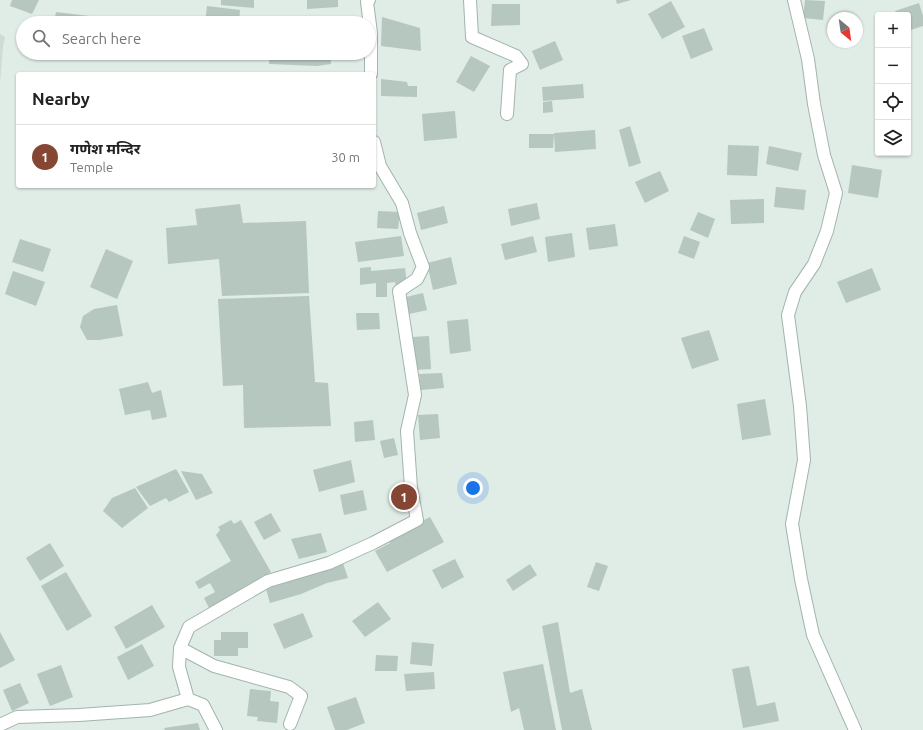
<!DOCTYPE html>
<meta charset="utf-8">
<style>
body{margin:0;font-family:Ubuntu,"Noto Sans Devanagari",sans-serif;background:#f6f6f6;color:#222}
.controls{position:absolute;right:12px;top:12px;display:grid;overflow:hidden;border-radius:4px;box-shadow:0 1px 3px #0004}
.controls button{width:36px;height:36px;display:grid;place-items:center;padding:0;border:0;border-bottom:1px solid #e0e0e0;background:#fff;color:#222;font:20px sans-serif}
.compass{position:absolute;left:827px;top:12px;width:36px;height:36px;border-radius:50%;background:#fff;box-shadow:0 1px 3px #0004;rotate:151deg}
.you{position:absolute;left:473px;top:488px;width:14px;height:14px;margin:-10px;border:3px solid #fff;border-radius:50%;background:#1a73e8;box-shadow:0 0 0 6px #1a73e833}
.badge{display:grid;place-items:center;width:26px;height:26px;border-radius:50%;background:#854634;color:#fff;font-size:13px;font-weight:700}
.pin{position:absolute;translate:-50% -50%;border:2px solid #fff;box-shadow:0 1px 4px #0006}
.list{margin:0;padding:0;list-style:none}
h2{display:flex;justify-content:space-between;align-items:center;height:52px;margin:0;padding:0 16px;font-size:17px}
h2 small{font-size:13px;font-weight:400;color:#767676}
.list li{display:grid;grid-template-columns:26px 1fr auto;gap:12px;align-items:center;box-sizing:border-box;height:64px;padding:0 16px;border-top:1px solid #e0e0e0}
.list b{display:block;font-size:15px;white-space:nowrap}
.list p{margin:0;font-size:13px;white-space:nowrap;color:#767676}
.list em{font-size:13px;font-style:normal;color:#767676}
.icon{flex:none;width:22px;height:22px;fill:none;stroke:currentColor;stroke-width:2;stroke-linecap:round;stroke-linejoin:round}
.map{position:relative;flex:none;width:923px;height:730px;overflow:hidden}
.search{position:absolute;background:#fff;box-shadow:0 1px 3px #0004;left:16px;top:16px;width:360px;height:44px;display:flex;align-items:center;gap:10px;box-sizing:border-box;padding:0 14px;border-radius:22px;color:#767676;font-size:15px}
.panel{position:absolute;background:#fff;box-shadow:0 1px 3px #0004;left:16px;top:72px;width:360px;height:116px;border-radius:4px}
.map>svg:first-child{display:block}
.built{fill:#cedcd5}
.building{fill:#b5c7bf}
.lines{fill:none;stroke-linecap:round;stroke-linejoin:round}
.minor-casing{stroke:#a2b4ad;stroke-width:14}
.minor{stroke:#fff;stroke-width:12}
</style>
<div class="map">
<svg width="923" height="730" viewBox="0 0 923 730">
<rect width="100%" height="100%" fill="#e0ece6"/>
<path class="built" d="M0,34L5,37L3,47L0,83Z"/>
<path class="building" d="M12,0H39L32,14L10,6Z
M221,0H254V8L221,5Z
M307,0H338V7L307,9Z
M616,0H631L617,4Z
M805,0L825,1L823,20L803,18Z
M671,1L685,27L662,39L648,14Z
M919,3L923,16V26L908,31V15H896L895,11Z
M492,4H520V25L491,26Z
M207,6L240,10L239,23H205Z
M56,12L89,16L88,23H54Z
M285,16L333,20L334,23H285Z
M382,17L420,28L421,51L381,46Z
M704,28L713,50L691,59L682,36Z
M555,41L563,60L540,70L532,51Z
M270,53H330L331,64L317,66L269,64Z
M471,56L490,66L474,92L456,82Z
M381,79L407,82L408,86H417V97L381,96Z
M583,84L584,98L543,101L542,87Z
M552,101L553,112L543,113V102Z
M455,111L457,138L424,141L422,114Z
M630,126L641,163L629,167L619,130Z
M595,130L596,149L555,152L554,133Z
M529,134H554L553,148H529Z
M728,145L759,146L757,176L727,175Z
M769,146L802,153L798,171L766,164Z
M852,165L882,170L878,198L848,193Z
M660,171L669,191L645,203L635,182Z
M776,187L806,190L804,210L774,207Z
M764,199V223L731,224L730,200Z
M537,203L540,219L511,226L508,209Z
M240,204L243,223L306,221L309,293L222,296L219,259L168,264L166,228L197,225L195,209Z
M444,206L448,223L421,230L417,213Z
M378,211L400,212L398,229L377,228Z
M698,212L715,219L708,238L690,230Z
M615,224L618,246L589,250L586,228Z
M572,233L575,257L548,262L545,237Z
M401,236L404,256L358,262L355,242Z
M533,236L537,252L505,260L501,244Z
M684,236L700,242L694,259L678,253Z
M20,239L51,249L43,272L12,262Z
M106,249L133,261L117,299L90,287Z
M451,257L457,284L433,290L427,263Z
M371,267V271L405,268L407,285L396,286L395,282L387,283V297H376V283L360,285V268Z
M872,268L881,290L846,303L837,282Z
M13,271L45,282L36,306L5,294Z
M423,293L427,310L409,314L406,297Z
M309,296L315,382L328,383L331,426L244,428L243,385L223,386L218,299Z
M117,305L123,336L99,340H87L80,327L83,316L94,309Z
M356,313H379L380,329L357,330Z
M468,319L471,351L450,354L447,321Z
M709,330L719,360L692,369L681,338Z
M429,336L431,369L415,370L412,337Z
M442,373L444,388L421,390L419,374Z
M148,382L152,393L161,390L167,417L152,420L150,410L125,415L119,389Z
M765,399L771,435L742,440L737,404Z
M438,414L440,438L420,440L418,415Z
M373,420L375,440L355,442L354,422Z
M394,438L398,455L384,458L380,441Z
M351,460L355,482L319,492L313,470Z
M176,469L189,492L169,502L166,498L150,506L136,487Z
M181,471L202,474L213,493L196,500Z
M135,488L148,508L122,528L103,511L112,498Z
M363,490L367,510L344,515L340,495Z
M271,513L281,531L264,540L254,522Z
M430,517L444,542L387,572L375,551L390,543L387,539Z
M231,520L234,524L241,520L271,572L209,608L204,598L215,592L210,583L199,589L195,582L231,561L216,535L220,530L218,527Z
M321,533L327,552L299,559L291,539Z
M50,543L64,566L40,581L26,558Z
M455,559L464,577L442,589L432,570Z
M596,562L608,566L599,591L587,587Z
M343,563L348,578L327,583L301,594L270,603L266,589L297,579L321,567Z
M530,564L537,575L513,591L506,580Z
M66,572L92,616L67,631L41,586Z
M378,602L391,619L365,637L352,621Z
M152,605L165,627L126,649L114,627Z
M303,613L313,637L284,649L273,624Z
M558,622L570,693L582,689L592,730H562L542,626Z
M0,632L15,660L0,668Z
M221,632H248V648H238V656H214V640H221Z
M412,642L434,644L432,666L410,664Z
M142,644L154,666L128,680L117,657Z
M376,655L398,656L397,671H375Z
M543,664L556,730H524L519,708L511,712L503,672Z
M61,665L73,697L50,706L37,674Z
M749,666L757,706L775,702L779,721L743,728L732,669Z
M434,672L435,689L406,691L404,674Z
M20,683L29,703L12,711L3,690Z
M250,689L271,691L270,701L279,702L277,723L257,721L258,717L247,716Z
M356,697L365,723L347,730H335L327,707Z
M198,723L200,730H165L164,728Z"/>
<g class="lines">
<g class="minor-casing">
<path id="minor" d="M369,0L367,2L371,33V74
M470,0L472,37L516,56L522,64L510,70L507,114
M794,0L808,59L814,104L824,155L836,193L827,231L814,264L795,292L788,315L800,406L804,460L792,524L801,579L813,635L855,730
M180,648L189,627L268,581L329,563L373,543L417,520L411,488L407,431L415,395L399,291L417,279L423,267L410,233L402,203L380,166L374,142
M188,699L203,705L216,730
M0,725L17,717L79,715L150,710L188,699L179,667L180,648L214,666L289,687L301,696L290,724"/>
</g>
<use href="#minor" class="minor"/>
</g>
</svg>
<div class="controls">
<button>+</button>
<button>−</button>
<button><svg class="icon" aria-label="locate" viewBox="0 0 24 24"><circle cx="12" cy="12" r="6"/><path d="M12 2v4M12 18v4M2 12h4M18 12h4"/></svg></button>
<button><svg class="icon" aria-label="layers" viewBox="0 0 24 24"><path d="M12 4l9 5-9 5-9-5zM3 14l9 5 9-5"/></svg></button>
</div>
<svg class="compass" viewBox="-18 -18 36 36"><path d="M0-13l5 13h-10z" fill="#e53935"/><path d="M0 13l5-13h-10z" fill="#767676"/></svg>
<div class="you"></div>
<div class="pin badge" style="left:404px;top:497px">1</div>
<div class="search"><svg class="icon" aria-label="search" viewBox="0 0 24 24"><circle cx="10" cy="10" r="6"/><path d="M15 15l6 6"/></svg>Search here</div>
<section class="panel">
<h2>Nearby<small></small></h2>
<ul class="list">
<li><span class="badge">1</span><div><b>गणेश मन्दिर</b><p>Temple</p></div><em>30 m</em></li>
</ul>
</section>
</div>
